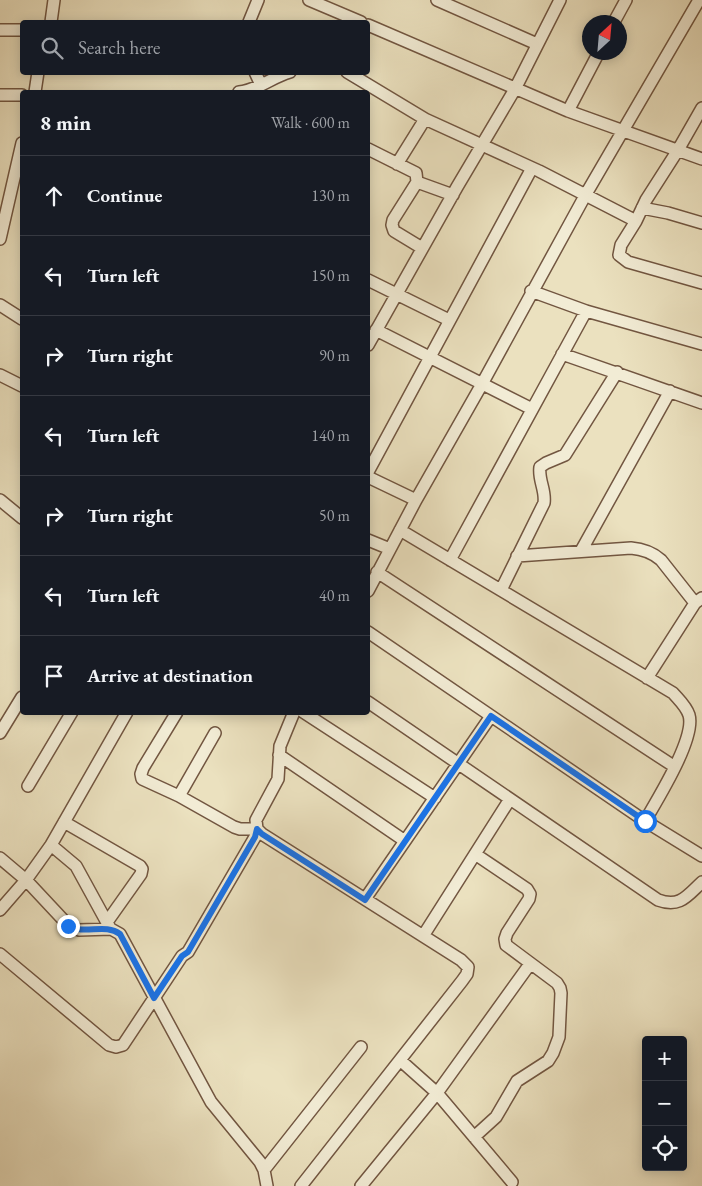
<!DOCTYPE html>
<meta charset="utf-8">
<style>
body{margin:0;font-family:"EB Garamond",serif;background:#20242c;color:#f1f3f6}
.controls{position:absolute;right:15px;bottom:15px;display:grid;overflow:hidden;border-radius:5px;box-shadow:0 2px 12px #0003}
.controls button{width:45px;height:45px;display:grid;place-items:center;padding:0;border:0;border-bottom:1px solid #363941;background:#171b24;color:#f1f3f6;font:25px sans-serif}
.compass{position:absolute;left:582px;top:15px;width:45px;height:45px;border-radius:50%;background:#171b24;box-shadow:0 2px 12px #0003;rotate:26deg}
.stop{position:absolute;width:15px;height:15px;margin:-11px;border:4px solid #1a73e8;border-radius:50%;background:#fff}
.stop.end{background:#1a73e8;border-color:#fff;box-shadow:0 1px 5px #0008}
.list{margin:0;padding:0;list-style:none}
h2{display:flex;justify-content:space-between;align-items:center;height:65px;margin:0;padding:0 20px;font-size:21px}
h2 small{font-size:16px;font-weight:400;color:#9ea1a6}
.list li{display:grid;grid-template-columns:32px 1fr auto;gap:15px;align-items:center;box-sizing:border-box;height:80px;padding:0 20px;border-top:1px solid #363941}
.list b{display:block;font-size:19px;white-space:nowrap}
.list em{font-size:16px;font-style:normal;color:#9ea1a6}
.icon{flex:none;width:28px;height:28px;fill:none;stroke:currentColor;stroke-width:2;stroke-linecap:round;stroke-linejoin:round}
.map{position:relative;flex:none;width:702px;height:1186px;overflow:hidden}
.search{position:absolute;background:#171b24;box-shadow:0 2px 12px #0003;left:20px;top:20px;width:350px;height:55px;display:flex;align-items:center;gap:12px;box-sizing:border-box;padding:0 18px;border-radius:5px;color:#9ea1a6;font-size:19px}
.panel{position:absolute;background:#171b24;box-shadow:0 2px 12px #0003;left:20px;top:90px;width:350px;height:625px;border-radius:5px}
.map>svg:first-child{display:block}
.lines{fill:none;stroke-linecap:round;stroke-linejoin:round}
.minor-casing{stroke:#725641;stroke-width:14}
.minor{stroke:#f2ecd5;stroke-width:11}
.route{stroke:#1a73e8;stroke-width:6}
</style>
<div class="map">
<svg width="702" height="1186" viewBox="0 0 702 1186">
<rect width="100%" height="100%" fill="#ebe1bf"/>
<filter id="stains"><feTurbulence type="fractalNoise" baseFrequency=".004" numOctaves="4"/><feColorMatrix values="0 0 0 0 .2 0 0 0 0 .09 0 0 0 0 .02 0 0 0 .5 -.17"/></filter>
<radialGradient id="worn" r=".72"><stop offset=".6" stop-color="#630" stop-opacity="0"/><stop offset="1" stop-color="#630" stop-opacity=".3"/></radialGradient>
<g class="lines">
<g class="minor-casing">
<path id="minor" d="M309,0L361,22
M437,0L537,44
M51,22L54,0
M249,22L258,0
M614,22L626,0
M368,25L568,111L702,159
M0,30H22
M255,72L261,85
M347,72L425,119L539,171L636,221
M35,92L38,72
M239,92C258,90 272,77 290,72
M0,95H22
M702,108L678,150L646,200L636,221L621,245L619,255L628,262L702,283
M568,111L599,52
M368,149L416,173L417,182L393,220L392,225L394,231L422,248
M397,164L425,119
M417,182L453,195
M642,208L668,213L702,223
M0,239L22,143
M368,280L449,320
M531,291L586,311L702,344
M0,305L22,319
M376,330L532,409
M368,345L457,187L515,89L560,0
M562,354L702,403
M0,375L22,386
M368,472L532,168
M368,477L416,500
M0,500L22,518
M400,530L673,693C679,700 686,706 689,715C696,738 657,800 645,821
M368,540L390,549
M581,551L670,391
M517,556L631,548C643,549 652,552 661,560L695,603
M450,560L586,311
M377,572L675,767
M501,590L544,503C546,490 538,480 540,467L546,463L565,455L617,372
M368,591L416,500L482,384L586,194L699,0
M368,632L645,821L702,856
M647,678L695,603L702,598
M368,702L658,900C680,908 687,896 702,882
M294,712L280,746L278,779L256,820L257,829L262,834L461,960L468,967L467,974L462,981L301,1186
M303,712L435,798
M0,733L22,697
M279,755L405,841
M28,786L72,712
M179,796L215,733
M64,822L140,866L142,869L141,874L107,922
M51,845L76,866L110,928
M0,858L26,880L69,926L79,930L111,929L120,934L211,1102L260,1162L264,1170L267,1186
M365,899L491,716
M0,910L26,880L51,845L127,712
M423,936L510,799
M0,954L109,1045L116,1047L123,1045L182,956L188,952L255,837L257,829H240L234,827L179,796L142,779L141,774L143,768L177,712
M400,1060L437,1093L512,1182
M474,1137L496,1117L517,1081L548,1061L553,1053L559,1037L561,993L560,988L557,983L506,945L505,939L507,933L529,899L530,894L527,889L475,854
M264,1170L361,1047
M361,1186L437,1093L530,964"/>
</g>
<use href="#minor" class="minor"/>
</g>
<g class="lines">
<path class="route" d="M68,926C85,935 105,923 120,934L154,998L182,956L188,952L255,837L257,829L262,834L365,900L491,716L645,821"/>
</g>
<rect width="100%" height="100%" filter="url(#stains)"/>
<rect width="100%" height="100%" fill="url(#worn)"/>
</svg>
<div class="controls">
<button>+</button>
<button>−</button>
<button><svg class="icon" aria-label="locate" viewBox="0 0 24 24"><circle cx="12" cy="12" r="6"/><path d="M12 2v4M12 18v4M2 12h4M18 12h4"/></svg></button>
</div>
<svg class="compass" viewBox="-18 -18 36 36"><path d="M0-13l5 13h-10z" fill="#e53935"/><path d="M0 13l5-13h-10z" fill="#9ea1a6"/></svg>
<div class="stop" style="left:645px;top:821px"></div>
<div class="stop end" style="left:68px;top:926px"></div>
<div class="search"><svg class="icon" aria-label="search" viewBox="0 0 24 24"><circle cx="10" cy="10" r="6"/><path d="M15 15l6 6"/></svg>Search here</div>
<section class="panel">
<h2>8 min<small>Walk · 600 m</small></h2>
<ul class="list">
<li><svg class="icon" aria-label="ahead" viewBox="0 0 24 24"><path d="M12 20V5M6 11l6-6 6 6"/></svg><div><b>Continue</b></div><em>130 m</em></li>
<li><svg class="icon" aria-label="left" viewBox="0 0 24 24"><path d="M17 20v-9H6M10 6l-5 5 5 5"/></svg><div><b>Turn left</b></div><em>150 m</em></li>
<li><svg class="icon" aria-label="right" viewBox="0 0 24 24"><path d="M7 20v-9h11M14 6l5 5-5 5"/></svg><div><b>Turn right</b></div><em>90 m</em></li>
<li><svg class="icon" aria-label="left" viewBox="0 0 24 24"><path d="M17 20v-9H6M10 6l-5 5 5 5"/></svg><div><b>Turn left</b></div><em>140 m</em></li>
<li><svg class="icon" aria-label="right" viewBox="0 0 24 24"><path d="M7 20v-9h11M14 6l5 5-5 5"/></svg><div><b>Turn right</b></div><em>50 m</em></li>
<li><svg class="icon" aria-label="left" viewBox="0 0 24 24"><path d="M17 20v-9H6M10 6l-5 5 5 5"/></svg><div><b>Turn left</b></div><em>40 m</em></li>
<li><svg class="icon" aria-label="arrive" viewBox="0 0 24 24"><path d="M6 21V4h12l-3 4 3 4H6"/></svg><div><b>Arrive at destination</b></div></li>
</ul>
</section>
</div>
